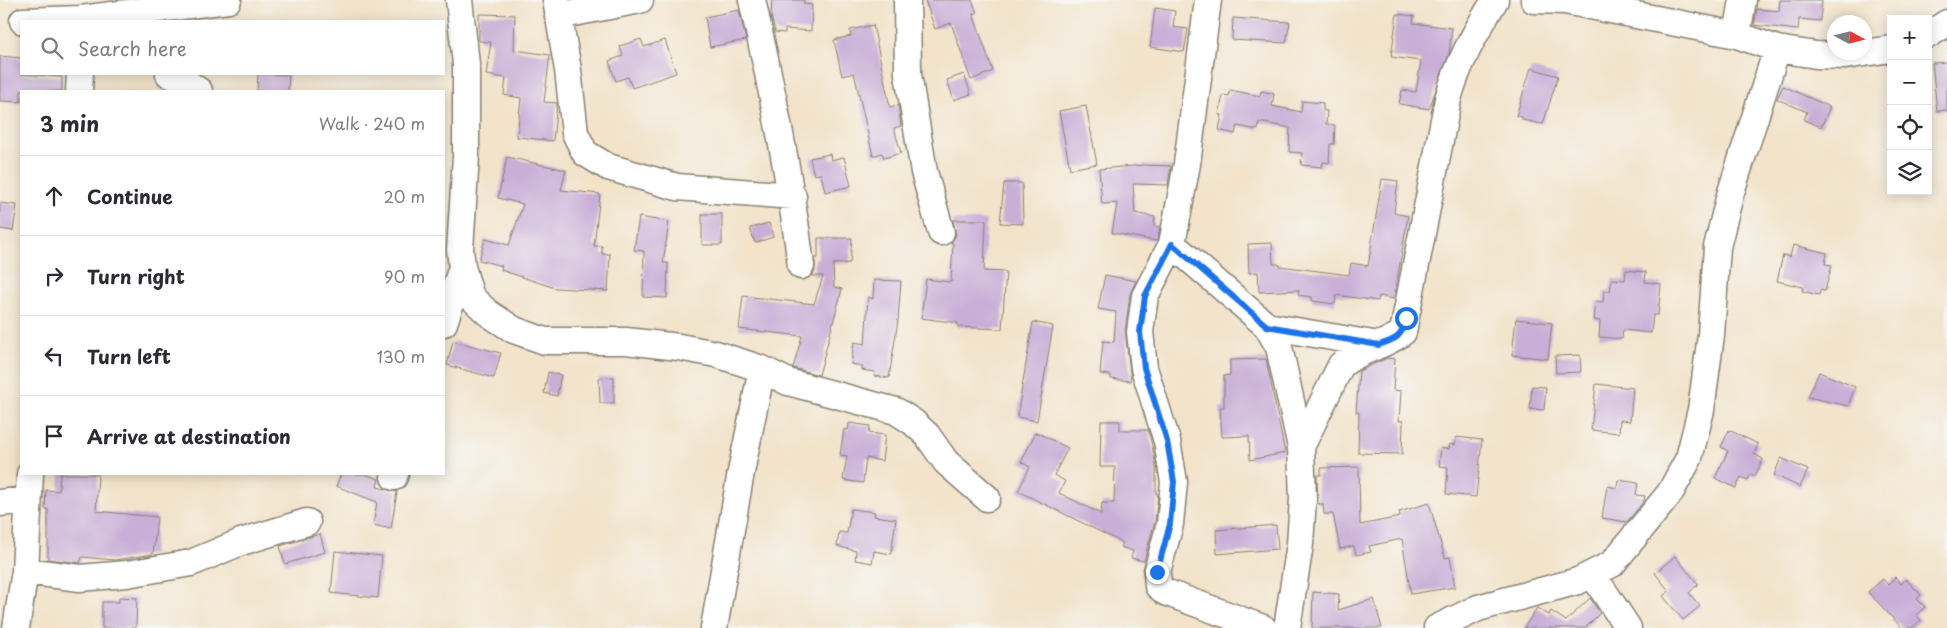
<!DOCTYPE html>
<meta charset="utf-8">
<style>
body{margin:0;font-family:"Playpen Sans",sans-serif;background:#f2f2f3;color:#2b2b33}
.controls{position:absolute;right:15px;top:15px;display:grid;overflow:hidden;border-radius:0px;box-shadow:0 2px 12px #0003}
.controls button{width:45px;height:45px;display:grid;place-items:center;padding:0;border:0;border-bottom:1px solid #e1e1e2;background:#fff;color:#2b2b33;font:25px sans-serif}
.compass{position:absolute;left:1827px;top:15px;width:45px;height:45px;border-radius:50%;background:#fff;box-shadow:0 2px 12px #0003;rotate:97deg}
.stop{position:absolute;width:15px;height:15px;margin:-11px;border:4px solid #1a73e8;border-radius:50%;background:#fff}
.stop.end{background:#1a73e8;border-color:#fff;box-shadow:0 1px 5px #0008}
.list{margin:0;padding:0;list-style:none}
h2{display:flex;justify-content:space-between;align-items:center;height:65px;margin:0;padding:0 20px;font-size:21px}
h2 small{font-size:16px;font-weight:400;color:#7c7c81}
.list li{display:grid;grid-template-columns:32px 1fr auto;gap:15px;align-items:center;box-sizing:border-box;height:80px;padding:0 20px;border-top:1px solid #e1e1e2}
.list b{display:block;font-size:19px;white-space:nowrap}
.list em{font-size:16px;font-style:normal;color:#7c7c81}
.icon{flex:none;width:28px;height:28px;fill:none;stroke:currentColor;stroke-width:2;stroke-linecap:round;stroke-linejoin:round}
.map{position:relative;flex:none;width:1947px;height:628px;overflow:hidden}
.search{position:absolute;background:#fff;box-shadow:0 2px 12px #0003;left:20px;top:20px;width:425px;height:55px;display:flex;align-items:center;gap:12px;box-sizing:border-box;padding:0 18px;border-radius:0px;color:#7c7c81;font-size:19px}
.panel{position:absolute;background:#fff;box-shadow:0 2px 12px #0003;left:20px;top:90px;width:425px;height:385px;border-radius:0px}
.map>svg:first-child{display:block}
.building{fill:#c9aed7}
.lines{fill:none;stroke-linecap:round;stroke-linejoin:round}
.minor-casing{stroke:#878073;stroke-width:29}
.minor{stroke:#fff;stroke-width:26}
.route{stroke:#1a73e8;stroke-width:6}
</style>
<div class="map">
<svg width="1947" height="628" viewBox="0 0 1947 628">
<rect width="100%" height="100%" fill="#f6f6f2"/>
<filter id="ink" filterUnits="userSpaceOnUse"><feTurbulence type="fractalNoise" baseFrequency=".02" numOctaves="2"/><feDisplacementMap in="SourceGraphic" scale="10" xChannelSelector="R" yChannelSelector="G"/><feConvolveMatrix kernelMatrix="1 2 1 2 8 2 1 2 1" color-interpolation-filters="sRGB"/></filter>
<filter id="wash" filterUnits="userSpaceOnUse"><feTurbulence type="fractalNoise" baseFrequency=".0096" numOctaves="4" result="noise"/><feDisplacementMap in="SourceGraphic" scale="20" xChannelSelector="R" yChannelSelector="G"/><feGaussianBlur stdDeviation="1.12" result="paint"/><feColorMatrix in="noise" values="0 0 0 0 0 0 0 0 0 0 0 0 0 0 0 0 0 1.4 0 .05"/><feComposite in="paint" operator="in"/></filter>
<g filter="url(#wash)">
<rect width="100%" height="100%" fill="#f2e3ca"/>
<g id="blocks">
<path class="building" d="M772,0H804V4L812,5L811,31L785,29V33L775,32L771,16Z
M925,0H972L977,13L973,14L993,71L971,80L951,23L935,29Z
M1780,0H1822L1820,21L1799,19L1798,30L1754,25L1757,9L1779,11Z
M1155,8L1175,11L1173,27L1188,29L1184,52L1150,47Z
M739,10L746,40L710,47L705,17Z
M479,14L515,15L514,50L550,55L544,102L557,103L553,141L517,137L521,98L504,95L506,78L486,75L491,42L479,41Z
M1397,14L1414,16L1413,23L1452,28L1449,54L1429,109L1399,104L1402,90L1416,92L1421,61L1391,57Z
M1233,18L1290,22L1286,43L1232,40Z
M873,25L890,107L898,105L901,126L894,128L901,153L884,158L882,153L873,156L854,73L842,76L834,40L851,36L850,30Z
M641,39L644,47L665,40L676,73L632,88L628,77L616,81L609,61L623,56L620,46Z
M0,56L21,58V74L62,77V91H21V102L0,101Z
M1947,62V110L1937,111L1932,63Z
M1531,68L1558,76L1543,124L1522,120V117L1516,116Z
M258,74L289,75L288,91H257Z
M964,74L971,94L954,100L947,80Z
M1783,86L1830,107L1821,127L1804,120L1807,112L1777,99Z
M1230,90L1260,96L1261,91L1274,94L1272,106L1301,112L1302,101L1323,103V110L1327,111L1326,124L1335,125L1334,144H1330L1329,163L1323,162L1322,167L1301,165L1302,153L1289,152L1290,128L1259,122L1258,130L1237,126L1235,134L1219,130L1222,115H1219L1223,95L1229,96Z
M1086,106L1097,164L1070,169L1059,111Z
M830,154L831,160L844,157L851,186L825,192L821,174L814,175L810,158Z
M507,157L566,170L561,190L600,194L594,246H602V254H610L608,291L555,288L501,270L502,266L479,260L485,239L509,245L523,204L498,198Z
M1143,165L1171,166L1168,185L1133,184L1135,213L1155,217L1154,226L1160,227L1157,241L1112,233L1117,203L1102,204L1099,169Z
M1382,179L1398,181L1394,213L1408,216L1394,299L1379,296L1378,301L1336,295L1335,304L1312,301V297L1298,295L1299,290L1259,292L1258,272L1249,273L1248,244L1272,243L1273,264H1279L1280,266L1349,275L1351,263L1368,266Z
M1004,183H1022L1023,224L1000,223Z
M0,203L17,205L13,231L0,229Z
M702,214H722V245H702Z
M639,217L669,222L663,263H668L667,298L643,297L644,251L634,250Z
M953,220H986L984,271L1006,272L1002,329L958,327V323L921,318L926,279L951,282L953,243H951L956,235Z
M769,223L773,237L755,243L750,228Z
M818,238H852L850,263L833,264L834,287L842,289L819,375L793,368L802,336L739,329L743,296L814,304L823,276H812L815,271V258H818Z
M1793,245L1827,253L1825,264L1832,265L1825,291L1820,290L1819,295L1802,291L1803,287L1777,281L1783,255L1790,257Z
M1626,270L1646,272L1645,282L1661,284L1658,315H1653L1651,333L1623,330L1622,339L1599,337L1600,321L1594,320L1596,301L1603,302L1604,291H1610L1612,279L1625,280Z
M1105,275L1136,281L1130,294L1125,330L1131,381L1111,379V375L1100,374L1103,341L1114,342L1116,312L1098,309Z
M874,280L901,281L898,320L889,378L874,376L875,372L862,370V366L851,364L854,342L865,344L868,297L873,299Z
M1516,319L1552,323L1548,359L1512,355Z
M1033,322L1053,326L1037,421L1017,417Z
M453,341L501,353L494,378L447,365Z
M1580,355L1581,372L1556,373L1555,356Z
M1387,358L1395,359L1393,390L1401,391L1399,421H1403L1402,454L1358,453L1359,412H1356L1359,371Z
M1266,359L1285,453L1250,460L1249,436L1222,437L1220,407H1224V376L1230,375V360Z
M548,372L561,375L557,396L544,393Z
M1819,372L1855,387L1848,406L1808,397Z
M614,377V403H600L599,378Z
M1596,384L1633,388L1630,421L1620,420L1619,433L1591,430Z
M1532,386L1546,387L1544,410L1530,409Z
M1101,421H1120V430H1148L1152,445L1156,467V494H1158L1155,521L1144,561L1131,558L1133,551L1121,547L1123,543L1018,491L1030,467L1021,462L1036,432L1068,448L1054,475L1065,481L1059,493L1101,514L1102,503H1114L1115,467H1100Z
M849,423L870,426L869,433L885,435L882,461L866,458L863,483L843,480L847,456L840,455L844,429L848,430Z
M1729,430L1758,444L1754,454L1763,459L1755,476L1751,474L1748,480L1741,477L1736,488L1715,478L1728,451L1721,447Z
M1456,437L1482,440L1476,497L1446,494L1448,467L1439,466L1441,448L1449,449L1450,444L1455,445Z
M1781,458L1808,470L1800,487L1774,475Z
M1359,467L1360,525L1400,517L1399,512L1429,503L1445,558L1450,557L1455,587L1411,594L1402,539L1369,546L1371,552L1356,555L1354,546L1340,549L1333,514H1324L1323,504H1318L1317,475H1321V468Z
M60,474H98L96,511L157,517L153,554L115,560L82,557L80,563L48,559V509H45L46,490L59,491Z
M341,474H365L379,479L377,487L397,492L391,529L373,525L377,502L336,486Z
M1618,480L1638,483L1636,495L1645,496L1644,501L1627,522L1602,518L1607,486L1617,488Z
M851,509L875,512L874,516L896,519L891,554L874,551L872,563L855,560L856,551L837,546L839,532L847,533Z
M1276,525L1278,549L1217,554L1216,530Z
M320,534L325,552L285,564L280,546Z
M335,551L382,556L378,598L331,593Z
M1675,556L1698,584L1689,593L1700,606L1683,620L1663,596L1669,591L1655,573Z
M1895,577L1901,584L1906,579L1921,595L1917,599L1925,607L1916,615L1921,620L1912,628H1902L1868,592L1883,579L1888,585Z
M1313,592L1339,594L1338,610L1374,599L1382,628H1312Z
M119,597L137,598L136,628H102V602H119Z
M1590,598L1600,613L1585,628H1524L1537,608L1549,615L1551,611L1566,621Z"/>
</g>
</g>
<g filter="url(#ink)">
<use href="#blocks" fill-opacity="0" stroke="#878073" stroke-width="1"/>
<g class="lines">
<g class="minor-casing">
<path id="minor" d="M459,0L466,64V156L460,250L462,267L471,297L488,313L514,330L545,341H626L679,347L716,354L762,369L788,382L896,411L913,422L927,435L946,462L987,498
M556,0L568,70L575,133L585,153L608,167L677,187L793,196
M752,0C772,88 790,176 801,266
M907,0L908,74L924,172L941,232
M1208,0L1187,164L1172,244L1145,296L1140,332L1144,368L1167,441L1174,482L1170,524L1157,572L1158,586L1165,592L1263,628
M1534,0L1565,1L1737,35L1777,49L1816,55L1845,56L1891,49
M558,16L640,0
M23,21L81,19L228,0
M1737,35L1743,0
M1928,35L1947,23
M169,74L183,80L199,91
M79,91L80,74
M1172,244L1267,326L1279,347L1301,447
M444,323L462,267
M1267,326L1379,345
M394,477L395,474
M0,503L27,500
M25,571L80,578L127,574L191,563L241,542L307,522
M1593,575L1628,628
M16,628L25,571L30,474
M714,628L741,472L762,369
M1287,628L1300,544L1303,499L1301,447L1341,365C1360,349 1384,347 1403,332L1448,99C1458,62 1476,32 1495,0
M1437,628L1478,608L1578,581L1612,564L1670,493L1689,458L1701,410L1711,335L1717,247L1730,195L1777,49"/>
</g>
<use href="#minor" class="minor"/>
</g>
</g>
<g class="lines" filter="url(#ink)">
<path class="route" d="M1157,572L1170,524L1174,482L1167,441L1144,368L1140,332L1145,296L1172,244L1267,326L1379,345C1397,339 1402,337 1406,318"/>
</g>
</svg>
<div class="controls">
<button>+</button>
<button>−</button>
<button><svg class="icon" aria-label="locate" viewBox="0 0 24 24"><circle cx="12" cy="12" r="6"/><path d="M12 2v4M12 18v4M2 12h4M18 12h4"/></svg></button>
<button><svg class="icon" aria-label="layers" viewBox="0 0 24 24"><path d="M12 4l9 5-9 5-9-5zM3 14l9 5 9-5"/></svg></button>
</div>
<svg class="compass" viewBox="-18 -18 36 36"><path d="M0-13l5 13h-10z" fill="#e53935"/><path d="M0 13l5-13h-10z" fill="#7c7c81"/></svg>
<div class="stop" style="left:1406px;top:318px"></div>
<div class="stop end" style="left:1157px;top:572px"></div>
<div class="search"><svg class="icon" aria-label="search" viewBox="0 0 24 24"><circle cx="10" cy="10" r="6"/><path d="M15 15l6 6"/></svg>Search here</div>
<section class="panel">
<h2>3 min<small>Walk · 240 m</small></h2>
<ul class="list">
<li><svg class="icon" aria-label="ahead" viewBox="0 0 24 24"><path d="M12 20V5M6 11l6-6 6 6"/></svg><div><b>Continue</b></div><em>20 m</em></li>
<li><svg class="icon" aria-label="right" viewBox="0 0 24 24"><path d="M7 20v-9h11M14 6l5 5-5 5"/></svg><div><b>Turn right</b></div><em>90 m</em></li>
<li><svg class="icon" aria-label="left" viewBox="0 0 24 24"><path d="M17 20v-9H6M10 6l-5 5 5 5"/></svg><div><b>Turn left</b></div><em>130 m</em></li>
<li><svg class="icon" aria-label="arrive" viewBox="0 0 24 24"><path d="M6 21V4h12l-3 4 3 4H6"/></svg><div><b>Arrive at destination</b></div></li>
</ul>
</section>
</div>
